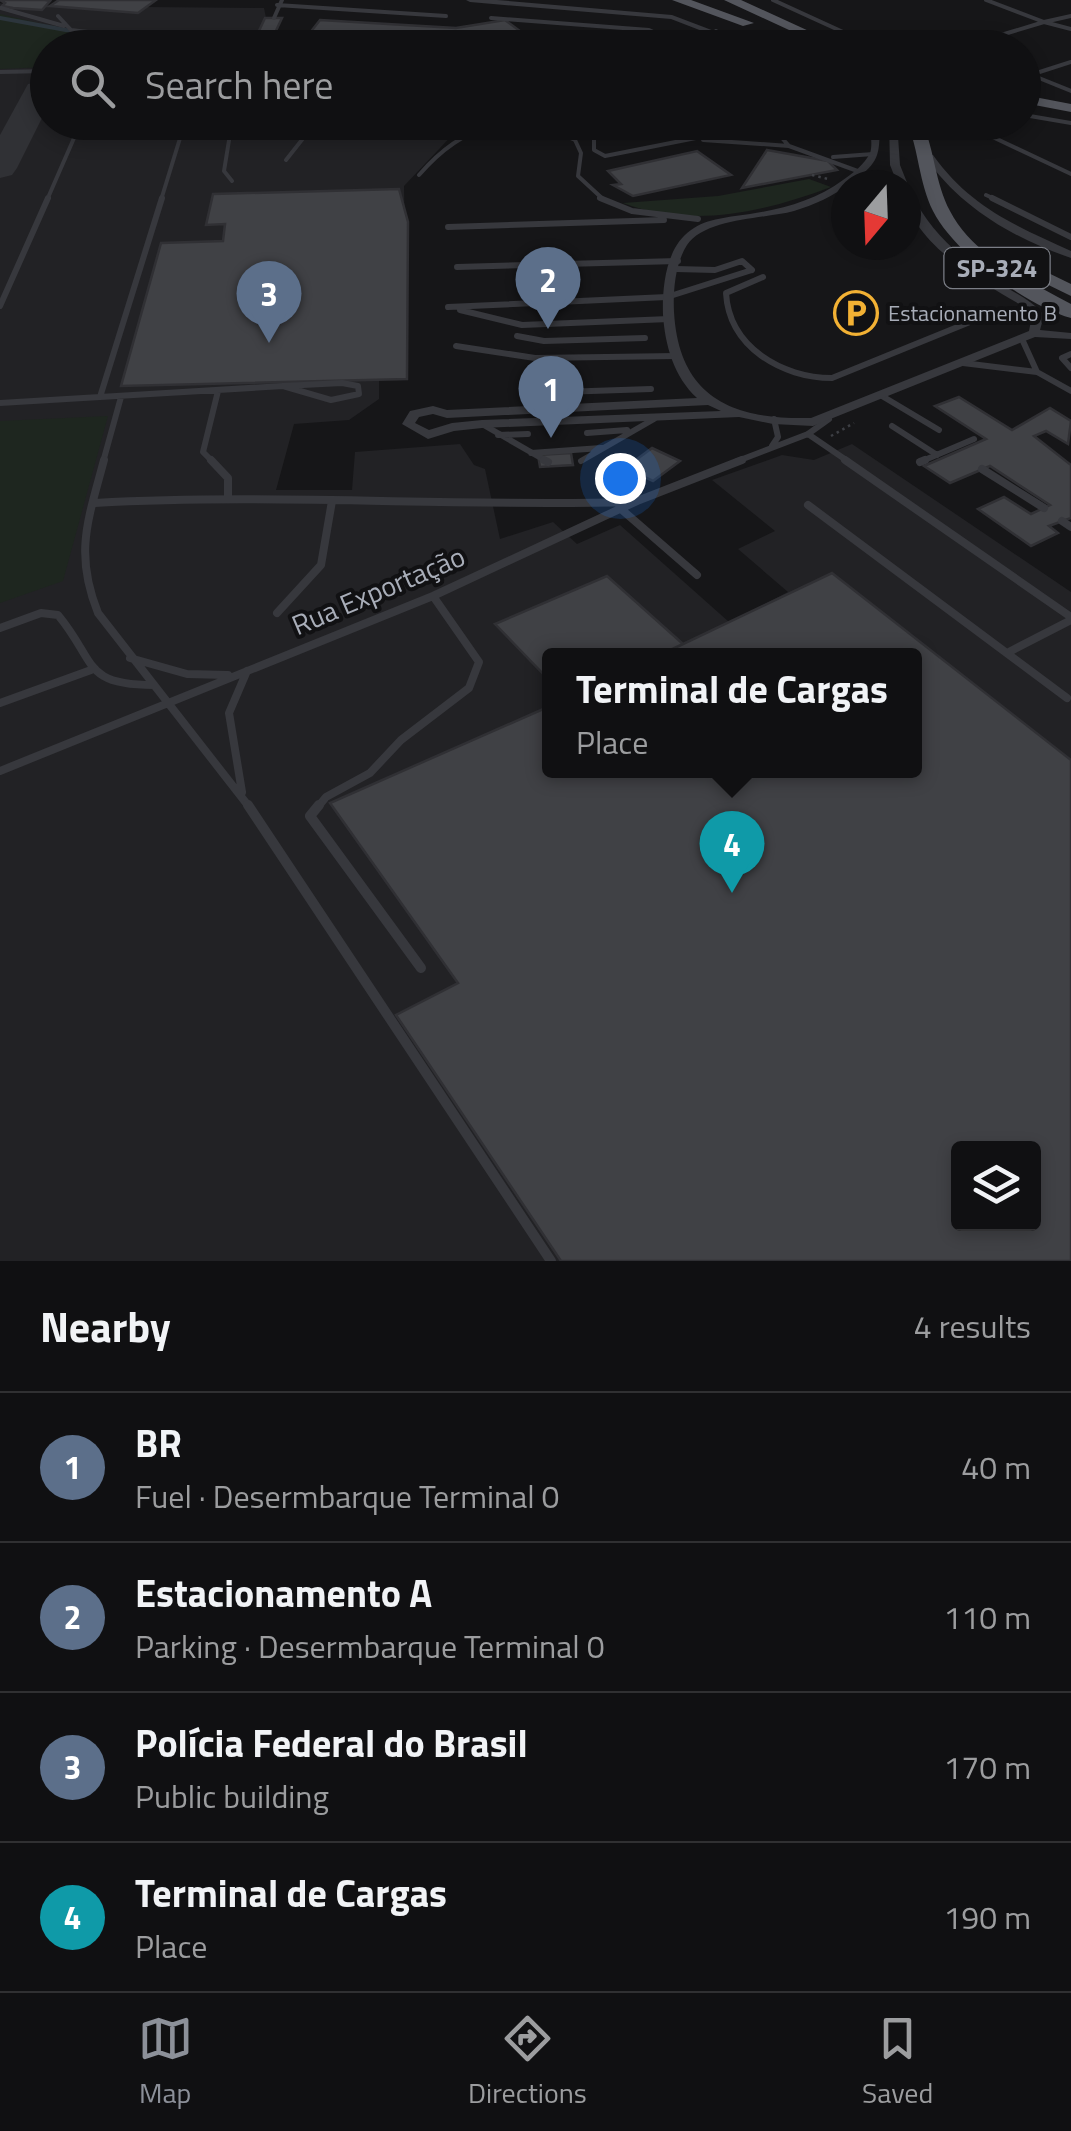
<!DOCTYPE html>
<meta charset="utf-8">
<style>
body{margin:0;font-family:"Titillium Web",sans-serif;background:#19191b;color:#f1f3f6}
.controls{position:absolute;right:30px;bottom:30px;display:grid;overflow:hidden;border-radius:10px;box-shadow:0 5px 15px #0003}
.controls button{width:90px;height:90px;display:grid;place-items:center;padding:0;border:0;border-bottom:2px solid #303032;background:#101012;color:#f1f3f6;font:50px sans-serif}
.compass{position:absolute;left:831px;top:170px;width:90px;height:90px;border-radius:50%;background:#101012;box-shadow:0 5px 15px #0003;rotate:199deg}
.you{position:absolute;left:620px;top:478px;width:35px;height:35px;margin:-25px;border:8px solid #fff;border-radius:50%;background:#1a73e8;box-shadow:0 0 0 15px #1a73e833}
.badge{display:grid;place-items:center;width:65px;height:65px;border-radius:50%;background:#8c9099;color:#fff;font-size:32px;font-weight:700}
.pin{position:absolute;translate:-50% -82px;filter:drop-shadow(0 2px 5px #0008)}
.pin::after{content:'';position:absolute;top:52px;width:35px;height:30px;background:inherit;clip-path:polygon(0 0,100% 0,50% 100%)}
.popup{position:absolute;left:542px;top:648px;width:380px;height:130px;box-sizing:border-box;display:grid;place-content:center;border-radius:10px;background:#101012;filter:drop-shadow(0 2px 8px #0005);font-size:32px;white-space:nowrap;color:#9c9d9f}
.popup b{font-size:38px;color:#f1f3f6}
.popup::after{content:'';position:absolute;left:50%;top:100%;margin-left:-20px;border:20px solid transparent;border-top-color:#101012}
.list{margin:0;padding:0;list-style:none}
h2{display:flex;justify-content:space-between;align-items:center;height:130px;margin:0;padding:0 40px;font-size:42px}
h2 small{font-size:32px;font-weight:400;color:#9c9d9f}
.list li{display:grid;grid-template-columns:65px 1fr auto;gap:30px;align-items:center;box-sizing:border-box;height:150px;padding:0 40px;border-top:2px solid #303032}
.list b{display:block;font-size:38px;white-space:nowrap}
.list p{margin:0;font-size:32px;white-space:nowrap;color:#9c9d9f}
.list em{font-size:32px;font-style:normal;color:#9c9d9f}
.icon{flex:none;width:55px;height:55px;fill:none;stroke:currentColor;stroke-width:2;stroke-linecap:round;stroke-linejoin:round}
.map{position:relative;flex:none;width:1071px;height:1261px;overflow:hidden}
.search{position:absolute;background:#101012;box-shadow:0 5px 15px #0003;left:30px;right:30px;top:30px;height:110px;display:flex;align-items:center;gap:25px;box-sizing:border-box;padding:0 35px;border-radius:55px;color:#9c9d9f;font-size:38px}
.sheet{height:730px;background:#101012}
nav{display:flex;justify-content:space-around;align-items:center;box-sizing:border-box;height:140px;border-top:2px solid #303032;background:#101012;font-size:28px;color:#9c9d9f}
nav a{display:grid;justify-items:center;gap:5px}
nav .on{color:#8c9099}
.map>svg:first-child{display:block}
.built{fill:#222225;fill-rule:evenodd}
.green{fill:#1e261f}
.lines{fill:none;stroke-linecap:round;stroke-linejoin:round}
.stream{stroke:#2c353c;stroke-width:4}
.taxiway{fill:#303135;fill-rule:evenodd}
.building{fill:#404145;stroke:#303034;stroke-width:2.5;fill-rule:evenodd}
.path{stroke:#3d3f44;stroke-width:2.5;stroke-dasharray:2.5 4;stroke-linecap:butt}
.service-far3{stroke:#37383d;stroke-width:4}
.service-far2{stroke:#37383d;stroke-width:6}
.service-far1{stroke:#37383d;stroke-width:8}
.service{stroke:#37383d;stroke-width:10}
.minor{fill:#37383d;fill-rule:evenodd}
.primary{fill:#53555c;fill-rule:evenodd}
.labels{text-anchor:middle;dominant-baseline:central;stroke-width:8;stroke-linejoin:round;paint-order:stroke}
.far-poi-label{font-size:22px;fill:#a8adb8;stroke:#111113;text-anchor:start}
.shield{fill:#111113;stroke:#7b7e86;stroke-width:2.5}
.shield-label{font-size:25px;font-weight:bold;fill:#a8adb8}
.street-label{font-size:28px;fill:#a8adb8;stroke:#111113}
</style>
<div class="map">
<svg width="1071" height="1261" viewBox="0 0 1071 1261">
<rect width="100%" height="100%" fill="#161618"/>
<path class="built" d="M0,3L15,8L41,10L46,5L137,13L146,7L264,8L266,18H282L272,47L48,48V122L469,126L459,128L404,186L407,379L379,380V399L349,420L294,424L276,490H352L355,452L460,444L474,465L485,469L500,539L553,522L577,544L620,525L729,622L788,592L738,549L775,531L712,480L782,455L814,460L852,444L1071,592V1261H0ZM550,656H914V770H550ZM958,1148H1034V1224H958Z"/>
<path class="green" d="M0,14L81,33L214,47L48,48L47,67L0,69Z
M809,179L831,187C764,212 693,229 623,203L718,196Z
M108,416L63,581L0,603V421Z"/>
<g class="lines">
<path class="stream" d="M0,18L164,48"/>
<path class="taxiway" d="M39,82L48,84V106L17,168L12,175L0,178V135L28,84Z"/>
</g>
<path class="building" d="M0,0H45L50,1L42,10L13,8L2,6L5,3Z
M59,0H156L138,13L50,6Z
M265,18H282L274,35H257Z
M320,20L456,28L505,20L543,48H298Z
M767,150L828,161L837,170L742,188Z
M697,151L731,175L633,196L613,185L621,184L608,171Z
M399,189L408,222L407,379L121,386L161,243L223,241L225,224L206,225L213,194Z
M959,397L1012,430L1050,408L1071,421L1068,444L1046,431L1034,436L1071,465V518L1049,526L1058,533L1031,546L978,509L1004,497L1031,514L1050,505L990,466L950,483L924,466L986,439L935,406Z
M652,448L680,461L653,481L625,468Z
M571,453L573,465L540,467L538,455Z
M832,573L1071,760V1261H561L396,1015L458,983L330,803L550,706V770H914V656H658ZM958,1148H1034V1224H958Z
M607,576L683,644L658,656H550V681L495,624Z"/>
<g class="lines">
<path class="path" d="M812,175L828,179
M831,436L854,423"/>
<path class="service-far3" d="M773,0L878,48
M986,0L1044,22L1071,16
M277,5L446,16
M1,8L64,26
M58,16L71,30L223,48
M274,18L282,0
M491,18L649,30L688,48
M561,32L582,48
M264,48L266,35
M710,48L718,37L716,31
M726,48H745
M996,48L1001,35L1044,22L1071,29
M0,72L48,71
M1034,76L1071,91
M1024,77L1071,62
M1024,115L1071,123
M232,122L224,171L232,181
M556,122L594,139V150L605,156L716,134H774
M768,122L789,146L863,173
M963,123L1071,174
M703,140L789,146
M833,157L873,154
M286,160L316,122
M419,175C463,124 512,109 575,140L581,153L578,176L604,200
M986,195L997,200
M47,200L81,122
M161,200L185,122"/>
<path class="service-far2" d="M600,198L632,211L698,219
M992,198L1071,237
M448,227L664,220
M457,267L678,261
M676,269L715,270L742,261L752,270
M763,277L726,293C729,347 782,378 832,378L997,311
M0,306L48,198
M448,307L667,297L752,270
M460,310L522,325L669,319
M517,336L544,341L645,338
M1022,339L1037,372
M456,346L535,358L676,356
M1071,354L1062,358L1071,368
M552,358L561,392L651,389
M963,363L1037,372L1071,391
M342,383L358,386L359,394L331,400L283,386Z
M882,396L939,430
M100,397L283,386
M0,403L100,397L162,198
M482,424L548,462
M892,426L937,455
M587,433L627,430
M808,434L849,462
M498,435L528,434
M772,446L778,437L774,419
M531,453L601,448
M581,461L654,419
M103,462L121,397
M213,462L203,452L218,391
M735,462L808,434L829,419
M920,462L974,439"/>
<path class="service-far1" d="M104,460C88,520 74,553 98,613L250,808
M211,460L228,478V498
M544,460L548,462
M845,460L1071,617
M920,462L925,460
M982,469L1044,508
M95,503C273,493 451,507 630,502
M808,505L1067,698
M621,509L697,575
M1062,521L1071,527
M277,613L321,565L332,501
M0,628L41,613L58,615C97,662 82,685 154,685
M1007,653L1071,620
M130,658L187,674L228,675
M0,703L91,670
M0,771L433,596L637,501L742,460
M242,792L229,713L247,671
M317,808L326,797L370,773L401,740L469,688L479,662L433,596"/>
<path class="service" d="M248,805L551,1261
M319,805L310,816L421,968"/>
<path class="minor" d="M466,0H497L672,15L759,48H746L671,19L470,2Z
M870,122H879C881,159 877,164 848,185C833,196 814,205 794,211C764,219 706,218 687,245C675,264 673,291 674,312C679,398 733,420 811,418L1029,331L1032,315L1026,308C987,285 906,242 906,190L911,193C931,233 961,259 999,283C1015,293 1031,300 1044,315L1040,330L1071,333V339L1035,337L813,426L773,424L739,417L482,428L454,431L428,439L402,424L410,411L433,406L447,410L697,398C674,377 665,345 663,315C662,287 666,247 691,230C707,218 731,217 750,214C783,209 816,200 843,180C852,174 865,164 870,153C873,145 870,131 870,122ZM708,405L721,411L482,420L452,423L429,430L415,423L419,417L433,414L447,418Z
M889,122H897L900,165L908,185L906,187V185H898L890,165Z
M927,155H933C970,207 1016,226 1071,251V258C1013,238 961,208 925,157Z"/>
<path class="primary" d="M672,0H691L754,23L743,26Z
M724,0H741L846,48H828Z
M1024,95L1071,104V112L1024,103Z
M907,122H922C935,151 935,183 950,211C973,256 1029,281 1071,304V318C1026,305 954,253 933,211C919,183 919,151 907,122Z
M1034,266L1071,284V296L1028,275V267Z"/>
</g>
<defs>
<g id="parking-ring" transform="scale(2.25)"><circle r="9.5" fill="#111113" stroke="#f2b134" stroke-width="1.5"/><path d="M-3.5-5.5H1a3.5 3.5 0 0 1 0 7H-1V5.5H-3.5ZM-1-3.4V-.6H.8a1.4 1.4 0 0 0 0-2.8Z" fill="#f2b134"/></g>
</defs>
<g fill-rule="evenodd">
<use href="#parking-ring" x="856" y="313"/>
</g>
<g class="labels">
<g class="far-poi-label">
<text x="888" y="313">Estacionamento B</text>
</g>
<rect class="shield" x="944.5" y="248" width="105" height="40" rx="8"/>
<g class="shield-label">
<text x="997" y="268">SP-324</text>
</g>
<g class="street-label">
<text transform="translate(378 590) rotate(-23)">Rua Exportação</text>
</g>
</g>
</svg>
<div class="controls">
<button><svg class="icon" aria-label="layers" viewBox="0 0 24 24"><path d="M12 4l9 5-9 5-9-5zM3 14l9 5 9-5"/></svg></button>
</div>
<svg class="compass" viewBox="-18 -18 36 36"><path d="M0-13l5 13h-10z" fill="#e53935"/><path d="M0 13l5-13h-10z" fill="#9c9d9f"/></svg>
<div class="you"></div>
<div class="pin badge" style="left:551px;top:438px;background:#5c6f8a">1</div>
<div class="pin badge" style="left:548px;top:329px;background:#5c6f8a">2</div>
<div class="pin badge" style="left:269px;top:343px;background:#5c6f8a">3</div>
<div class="pin badge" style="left:732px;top:893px;background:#0f9aa8">4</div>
<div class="popup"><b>Terminal de Cargas</b>Place</div>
<div class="search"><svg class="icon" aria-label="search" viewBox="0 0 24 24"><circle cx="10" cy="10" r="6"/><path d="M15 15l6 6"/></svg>Search here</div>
</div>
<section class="sheet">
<h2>Nearby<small>4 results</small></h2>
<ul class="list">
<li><span class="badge" style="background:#5c6f8a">1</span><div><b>BR</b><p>Fuel · Desermbarque Terminal 0</p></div><em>40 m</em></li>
<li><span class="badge" style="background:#5c6f8a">2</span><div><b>Estacionamento A</b><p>Parking · Desermbarque Terminal 0</p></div><em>110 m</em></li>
<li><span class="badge" style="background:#5c6f8a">3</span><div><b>Polícia Federal do Brasil</b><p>Public building</p></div><em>170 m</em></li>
<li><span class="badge" style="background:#0f9aa8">4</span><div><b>Terminal de Cargas</b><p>Place</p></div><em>190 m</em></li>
</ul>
</section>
<nav>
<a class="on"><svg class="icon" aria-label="map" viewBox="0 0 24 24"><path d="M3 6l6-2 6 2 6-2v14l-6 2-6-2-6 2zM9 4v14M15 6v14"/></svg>Map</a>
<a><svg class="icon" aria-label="directions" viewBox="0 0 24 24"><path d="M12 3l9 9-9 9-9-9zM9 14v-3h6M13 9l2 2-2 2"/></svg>Directions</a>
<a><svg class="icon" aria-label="saved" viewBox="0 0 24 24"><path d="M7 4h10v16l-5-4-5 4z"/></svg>Saved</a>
</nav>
